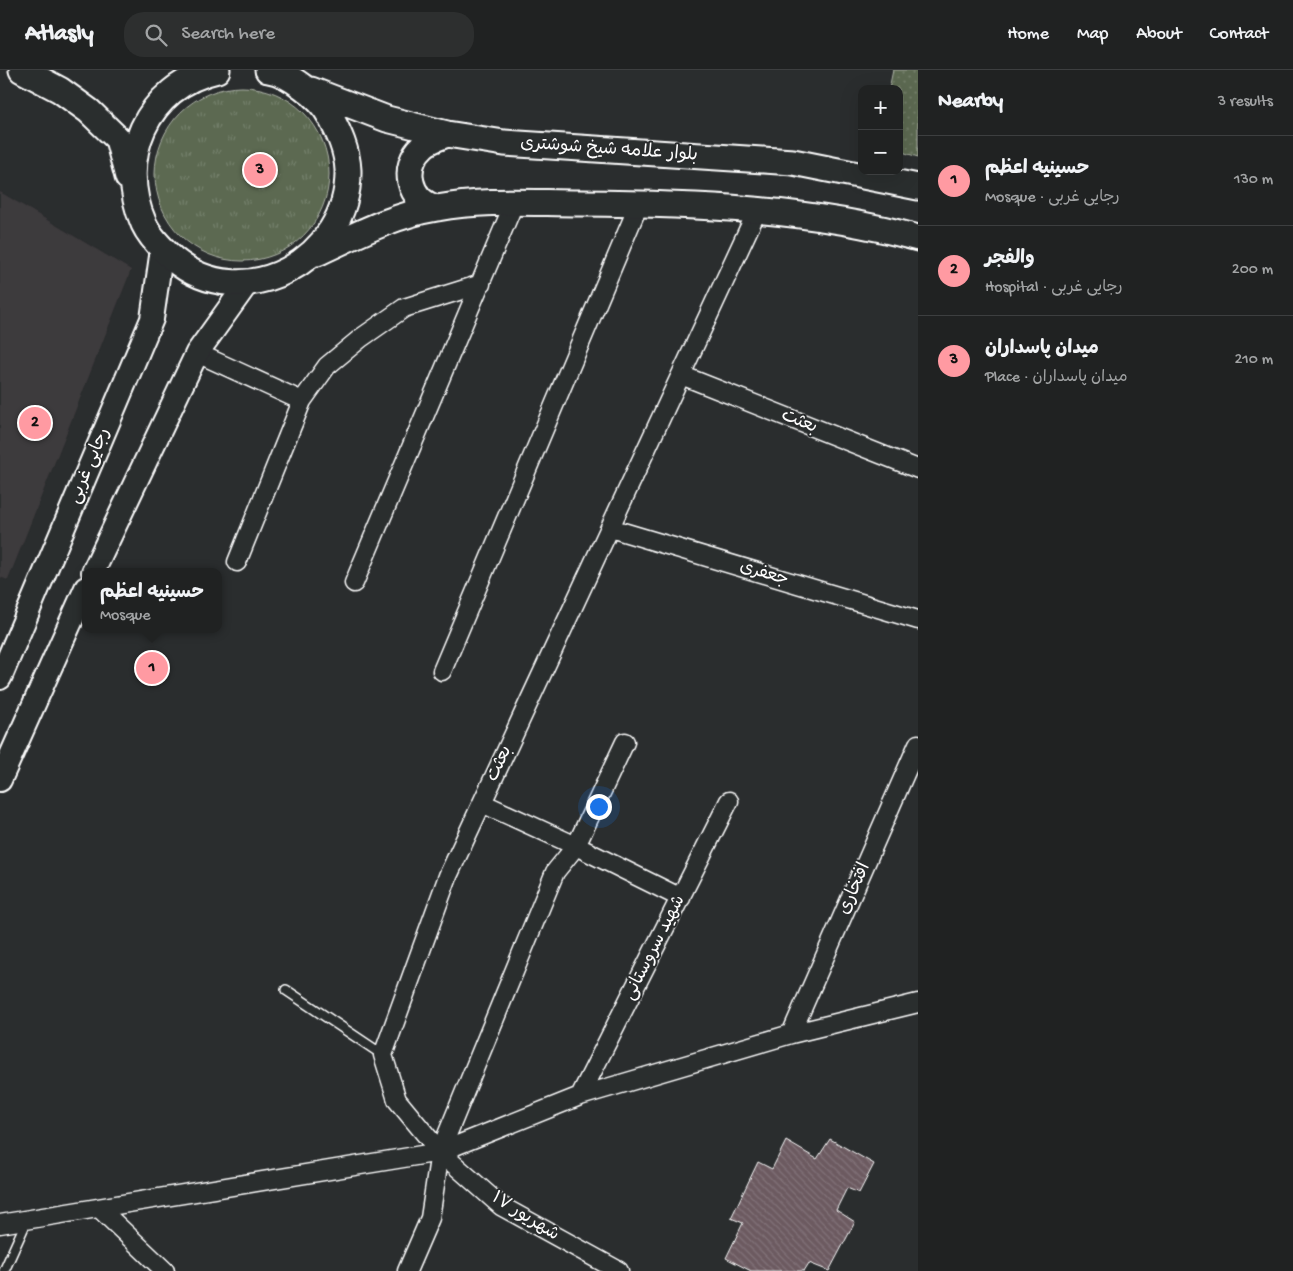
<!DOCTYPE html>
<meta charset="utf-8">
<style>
body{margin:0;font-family:"Gochi Hand","Playpen Sans Arabic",sans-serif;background:#2d2f2f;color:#f1f3f6}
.controls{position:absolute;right:15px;top:15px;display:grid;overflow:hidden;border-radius:10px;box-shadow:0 5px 20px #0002}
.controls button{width:45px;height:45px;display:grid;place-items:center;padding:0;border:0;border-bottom:1px solid #3d3f40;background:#202222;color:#f1f3f6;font:25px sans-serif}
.you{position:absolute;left:598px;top:736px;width:18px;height:18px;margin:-12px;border:4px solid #fff;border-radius:50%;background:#1a73e8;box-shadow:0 0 0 8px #1a73e833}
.badge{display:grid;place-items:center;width:32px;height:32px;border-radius:50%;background:#ff9aa2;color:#111;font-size:16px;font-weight:700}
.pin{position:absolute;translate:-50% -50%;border:2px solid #fff;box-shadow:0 1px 5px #0006}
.popup{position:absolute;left:82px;top:498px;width:140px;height:65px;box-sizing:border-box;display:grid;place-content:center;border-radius:10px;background:#202222;filter:drop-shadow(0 1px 4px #0005);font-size:16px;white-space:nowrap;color:#a2a4a5}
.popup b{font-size:19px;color:#f1f3f6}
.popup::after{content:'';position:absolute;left:50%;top:100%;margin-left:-10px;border:10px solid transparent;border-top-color:#202222}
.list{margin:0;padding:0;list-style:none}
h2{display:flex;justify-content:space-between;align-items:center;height:65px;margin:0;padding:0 20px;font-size:21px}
h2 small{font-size:16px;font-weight:400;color:#a2a4a5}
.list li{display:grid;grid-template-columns:32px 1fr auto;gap:15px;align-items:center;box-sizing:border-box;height:90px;padding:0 20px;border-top:1px solid #3d3f40}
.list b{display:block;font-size:19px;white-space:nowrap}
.list p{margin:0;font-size:16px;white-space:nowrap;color:#a2a4a5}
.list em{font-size:16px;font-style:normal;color:#a2a4a5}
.icon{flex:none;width:28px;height:28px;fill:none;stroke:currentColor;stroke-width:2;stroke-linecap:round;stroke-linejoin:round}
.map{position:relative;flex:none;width:918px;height:1201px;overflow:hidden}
header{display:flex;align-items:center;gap:30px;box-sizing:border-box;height:70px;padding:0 25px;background:#202222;border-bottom:1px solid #3d3f40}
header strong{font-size:24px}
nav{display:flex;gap:28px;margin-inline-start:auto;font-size:18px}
.search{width:350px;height:45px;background:#2d2f2f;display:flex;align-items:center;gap:12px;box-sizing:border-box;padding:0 18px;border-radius:20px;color:#a2a4a5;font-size:19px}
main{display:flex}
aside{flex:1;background:#202222}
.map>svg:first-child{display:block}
.built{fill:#3e3a3d}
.grass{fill:url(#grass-tufts);stroke:#aeb4a8}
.park{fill:url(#park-dots);stroke:#aeb4a8}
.building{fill:url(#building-back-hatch);stroke:#fff}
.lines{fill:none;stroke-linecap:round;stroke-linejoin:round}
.service-casing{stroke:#fff;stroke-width:12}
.minor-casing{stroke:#fff;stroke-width:21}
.tertiary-casing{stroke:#fff;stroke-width:26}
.secondary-casing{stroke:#fff;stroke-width:29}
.service{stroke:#2a2d2e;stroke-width:9}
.minor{stroke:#2a2d2e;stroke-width:18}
.tertiary{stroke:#2a2d2e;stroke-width:22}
.secondary{stroke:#2a2d2e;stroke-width:25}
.labels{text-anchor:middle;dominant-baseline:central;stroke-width:4;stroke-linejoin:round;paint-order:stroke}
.street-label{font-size:18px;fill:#fff;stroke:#2a2d2e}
</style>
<header>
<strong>Atlasly</strong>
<div class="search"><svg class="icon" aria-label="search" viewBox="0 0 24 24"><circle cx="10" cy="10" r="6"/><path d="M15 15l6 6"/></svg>Search here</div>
<nav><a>Home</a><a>Map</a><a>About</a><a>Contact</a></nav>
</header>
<main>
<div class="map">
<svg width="918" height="1201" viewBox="0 0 918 1201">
<defs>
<pattern id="grass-tufts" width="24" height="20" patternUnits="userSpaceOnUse" patternTransform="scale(1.25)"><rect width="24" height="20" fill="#5c6951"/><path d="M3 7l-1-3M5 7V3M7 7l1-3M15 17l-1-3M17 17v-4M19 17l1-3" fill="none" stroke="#74806b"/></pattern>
<pattern id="park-dots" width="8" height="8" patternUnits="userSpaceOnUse" patternTransform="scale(1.25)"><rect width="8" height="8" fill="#5c6951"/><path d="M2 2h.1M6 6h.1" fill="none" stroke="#74806b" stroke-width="1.8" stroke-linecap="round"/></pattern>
<pattern id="building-back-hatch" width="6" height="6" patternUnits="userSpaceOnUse" patternTransform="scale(1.25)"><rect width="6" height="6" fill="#6c5a61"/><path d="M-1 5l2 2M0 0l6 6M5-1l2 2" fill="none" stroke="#827379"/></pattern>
</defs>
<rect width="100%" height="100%" fill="#2a2d2e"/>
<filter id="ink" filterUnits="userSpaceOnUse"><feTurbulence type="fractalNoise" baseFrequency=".02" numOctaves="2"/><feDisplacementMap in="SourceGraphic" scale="10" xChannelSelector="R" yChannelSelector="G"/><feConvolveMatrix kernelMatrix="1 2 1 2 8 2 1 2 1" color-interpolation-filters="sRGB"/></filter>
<g filter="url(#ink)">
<path class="built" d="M0,122L131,200L8,510L0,507Z"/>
<path class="grass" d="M155 104a87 87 0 1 1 174 0a87 87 0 1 1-174 0Z"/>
<path class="park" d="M893,0H918V87L899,81V19H889Z"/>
<path class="building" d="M830,1069L874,1094L859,1123L847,1118L836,1140L855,1152L829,1201L809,1193L804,1201H751L726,1188L743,1153L731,1148L758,1092L772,1099L786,1071L817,1089Z"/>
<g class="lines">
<g class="service-casing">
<path id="service" d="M286,920L383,985
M4,1201L27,1150"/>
</g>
<g class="minor-casing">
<path id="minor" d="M197,283L302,331
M681,305L918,399
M610,458L918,550
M237,492L302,331L327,296L361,268L404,238L481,214
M354,513L515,131
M442,601L639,134
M482,733L576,776L681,828
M791,964L918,674
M580,1026L729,731
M99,1138L165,1201
M0,1154L440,1082L580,1026L791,964L918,933
M407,1201L430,1148L440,1082L555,802L576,776L625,672
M619,1201L501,1136L440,1082L397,1030L383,985L448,806L757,141"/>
</g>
<g class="tertiary-casing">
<path id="tertiary" d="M93,502L197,283L248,212
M0,608L152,249L162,179
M0,710L86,518"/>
</g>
<g class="secondary-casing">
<path id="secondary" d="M22,0L60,20L89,41L118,69L128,107
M217,0C146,16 115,89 144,154C150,167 162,179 173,189C244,248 350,189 348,100C347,80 339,63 330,46C321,28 289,3 268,0
M311,20L387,49L447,64L504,73L793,92L918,117
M437,138C408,131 401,96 423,76C429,70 440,67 447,64
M317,183C356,165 394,145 437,138C484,129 533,133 580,133C693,134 809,138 918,168"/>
</g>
<use href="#service" class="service"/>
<use href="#minor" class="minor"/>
<use href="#tertiary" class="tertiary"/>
<use href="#secondary" class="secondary"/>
</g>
</g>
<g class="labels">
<g class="street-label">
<text transform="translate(609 80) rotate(4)">بلوار علامه شیخ شوشتری</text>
<text transform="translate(799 352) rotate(22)">بعثت</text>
<text transform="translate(90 396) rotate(-67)">رجایی غربی</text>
<text transform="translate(764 504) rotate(17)">جعفری</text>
<text transform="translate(500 694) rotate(-65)">بعثت</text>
<text transform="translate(855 819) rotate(-66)">افتخاری</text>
<text transform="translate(655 878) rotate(-63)">شهید سروستانی</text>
<text transform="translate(525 1147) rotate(32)">۱۷ شهریور</text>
</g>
</g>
</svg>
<div class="controls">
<button>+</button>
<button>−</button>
</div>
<div class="you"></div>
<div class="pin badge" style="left:152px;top:598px">1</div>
<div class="popup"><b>حسینیه اعظم</b>Mosque</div>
<div class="pin badge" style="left:35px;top:353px">2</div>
<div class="pin badge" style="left:260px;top:100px">3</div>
</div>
<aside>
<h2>Nearby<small>3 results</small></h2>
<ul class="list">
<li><span class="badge">1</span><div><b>حسینیه اعظم</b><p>Mosque · رجایی غربی</p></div><em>130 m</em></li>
<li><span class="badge">2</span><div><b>والفجر</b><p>Hospital · رجایی غربی</p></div><em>200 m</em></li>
<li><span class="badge">3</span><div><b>میدان پاسداران</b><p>Place · میدان پاسداران</p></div><em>210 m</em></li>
</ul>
</aside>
</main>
